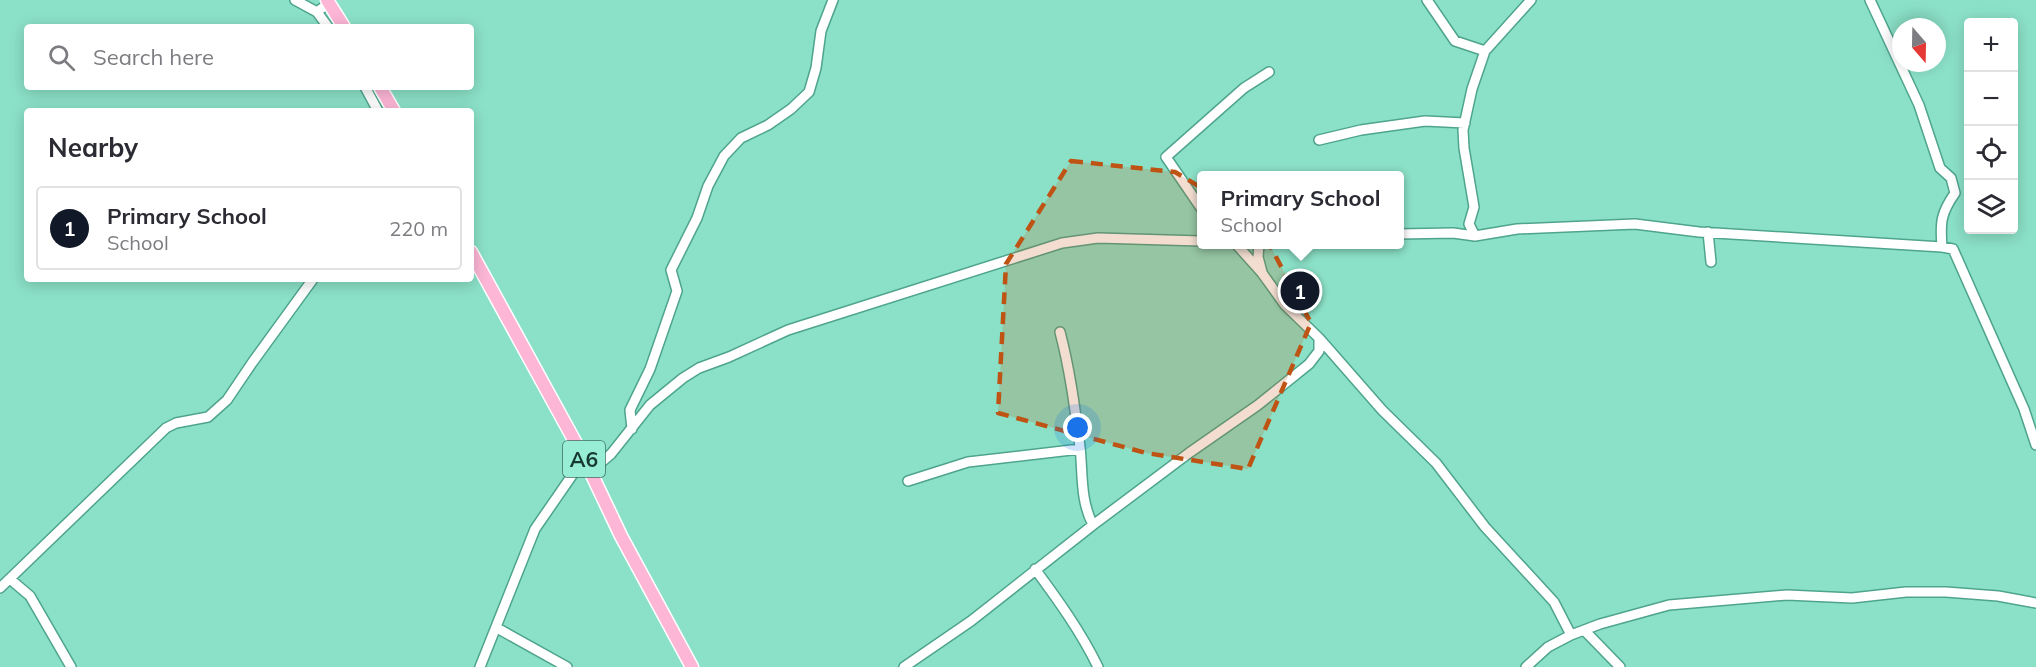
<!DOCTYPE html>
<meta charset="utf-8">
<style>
body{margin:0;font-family:Mulish,sans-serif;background:#f2f2f3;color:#2b2b33}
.controls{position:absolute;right:18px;top:18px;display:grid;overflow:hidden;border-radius:6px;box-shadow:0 3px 15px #0003}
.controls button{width:54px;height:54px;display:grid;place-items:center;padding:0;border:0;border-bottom:2px solid #e1e1e2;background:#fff;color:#2b2b33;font:30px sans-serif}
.compass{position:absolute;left:1892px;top:18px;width:54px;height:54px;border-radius:50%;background:#fff;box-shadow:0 3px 15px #0003;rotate:160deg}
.you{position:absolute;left:1078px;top:428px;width:21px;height:21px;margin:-15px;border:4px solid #fff;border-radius:50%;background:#1a73e8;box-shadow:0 0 0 9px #1a73e833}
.badge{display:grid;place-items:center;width:39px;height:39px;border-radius:50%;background:#111827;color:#fff;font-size:20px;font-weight:700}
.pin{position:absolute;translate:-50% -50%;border:3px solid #fff;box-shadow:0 2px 6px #0006}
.popup{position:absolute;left:1197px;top:171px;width:207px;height:78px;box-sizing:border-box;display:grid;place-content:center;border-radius:6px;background:#fff;filter:drop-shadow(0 2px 4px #0005);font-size:20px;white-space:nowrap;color:#7c7c81}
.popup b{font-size:22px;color:#2b2b33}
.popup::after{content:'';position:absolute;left:50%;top:100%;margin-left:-12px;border:12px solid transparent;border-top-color:#fff}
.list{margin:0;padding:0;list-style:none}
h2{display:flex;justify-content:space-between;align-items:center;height:78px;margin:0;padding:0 24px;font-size:26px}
h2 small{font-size:20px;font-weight:400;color:#7c7c81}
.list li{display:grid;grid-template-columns:39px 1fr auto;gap:18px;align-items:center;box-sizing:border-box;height:84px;margin:0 12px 12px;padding:0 12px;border:2px solid #e1e1e2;border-radius:6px}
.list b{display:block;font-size:22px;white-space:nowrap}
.list p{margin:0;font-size:20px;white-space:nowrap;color:#7c7c81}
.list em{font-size:20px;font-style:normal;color:#7c7c81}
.icon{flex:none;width:33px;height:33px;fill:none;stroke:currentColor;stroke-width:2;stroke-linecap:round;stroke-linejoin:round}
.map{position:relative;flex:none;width:2036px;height:667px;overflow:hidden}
.search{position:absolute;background:#fff;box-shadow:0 3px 15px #0003;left:24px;top:24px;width:450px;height:66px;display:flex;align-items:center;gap:15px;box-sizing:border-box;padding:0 21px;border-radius:6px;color:#7c7c81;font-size:22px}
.panel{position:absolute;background:#fff;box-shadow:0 3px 15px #0003;left:24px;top:108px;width:450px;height:174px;border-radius:6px}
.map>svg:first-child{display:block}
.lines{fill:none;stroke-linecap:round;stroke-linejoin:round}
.minor-casing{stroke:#4ea48d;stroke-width:12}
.major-casing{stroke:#fff;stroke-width:15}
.minor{stroke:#fff;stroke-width:9}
.major{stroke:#fdb6d6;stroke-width:12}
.marked{fill:#be5313;fill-opacity:0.2;stroke:#be5313;stroke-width:4.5;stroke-dasharray:12 8;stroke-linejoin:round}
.labels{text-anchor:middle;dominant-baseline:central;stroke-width:4.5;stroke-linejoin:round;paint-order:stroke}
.shield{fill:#98eed4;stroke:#3d7061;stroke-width:1.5}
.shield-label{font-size:21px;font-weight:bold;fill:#163a30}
</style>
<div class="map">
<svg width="2036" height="667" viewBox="0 0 2036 667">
<rect width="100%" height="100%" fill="#8be1c7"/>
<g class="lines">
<g class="minor-casing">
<path id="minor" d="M295,0L317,12L330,2
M1427,0L1455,41L1485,51L1472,89L1463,130L1464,148L1474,207L1469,224L1475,236
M1870,0L1919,105L1940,168L1951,178L1955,193C1941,213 1940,222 1942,247
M317,12L328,27
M1485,51L1531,0
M365,87L378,111
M1319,140L1361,130L1425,121L1465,123
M1201,208L1166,157L1244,88L1269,72
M1708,232L1711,262
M1399,234L1453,233L1475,236L1517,229L1635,224L1699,232L1942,247L1953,249L2024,409L2036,445
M1259,244L1258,257L1262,272
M1060,332C1070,370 1075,409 1080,447C1083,474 1080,500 1093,525L1189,453L1258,405L1309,364L1319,351V338L1285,305L1262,273L1236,244
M1319,338L1382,410L1436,463L1485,527L1554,602L1571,635
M632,429L630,410L650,369L677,291L671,270L697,218L708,186L724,156L741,138L768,125L791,109L809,92L816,68L821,31L833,0
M591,471L611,454L650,405L683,378L699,368L729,357L788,330L1062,243L1098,238L1201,241
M908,481L968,462L1080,449
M1035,569C1058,600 1081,632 1098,667
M10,579L30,596L71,667
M0,588L166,428L176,423L208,417L227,400L252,363L313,279
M497,628L567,667
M1584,630L1620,667
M480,667L535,529L584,458
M904,667L971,621L1093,525
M1526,667L1548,647L1571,635L1600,624L1669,605L1787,595L1852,598L1906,592H1946L1998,596L2036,603"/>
</g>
<g class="major-casing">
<path id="major" d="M327,0L344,27
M380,87L394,111
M471,252L584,458L621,536L692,667"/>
</g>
<use href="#minor" class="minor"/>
<use href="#major" class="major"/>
</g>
<path class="marked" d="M1071,161L1175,172L1257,221L1311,323L1248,469L1146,453L998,413L1006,264Z"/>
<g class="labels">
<rect class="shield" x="563" y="441" width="42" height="36" rx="4.5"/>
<g class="shield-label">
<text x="584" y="459">A6</text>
</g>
</g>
</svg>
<div class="controls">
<button>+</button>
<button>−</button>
<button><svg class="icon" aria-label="locate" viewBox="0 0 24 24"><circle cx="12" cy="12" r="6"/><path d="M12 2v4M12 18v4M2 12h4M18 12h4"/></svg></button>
<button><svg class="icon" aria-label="layers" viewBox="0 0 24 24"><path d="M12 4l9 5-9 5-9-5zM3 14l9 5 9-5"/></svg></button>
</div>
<svg class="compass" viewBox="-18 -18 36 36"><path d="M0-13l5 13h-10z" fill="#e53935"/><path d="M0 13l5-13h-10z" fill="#7c7c81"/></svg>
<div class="you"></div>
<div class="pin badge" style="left:1300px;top:291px">1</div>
<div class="popup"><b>Primary School</b>School</div>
<div class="search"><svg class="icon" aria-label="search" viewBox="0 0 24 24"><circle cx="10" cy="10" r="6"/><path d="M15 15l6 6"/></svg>Search here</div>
<section class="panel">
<h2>Nearby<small></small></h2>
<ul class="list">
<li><span class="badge">1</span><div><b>Primary School</b><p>School</p></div><em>220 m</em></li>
</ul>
</section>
</div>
